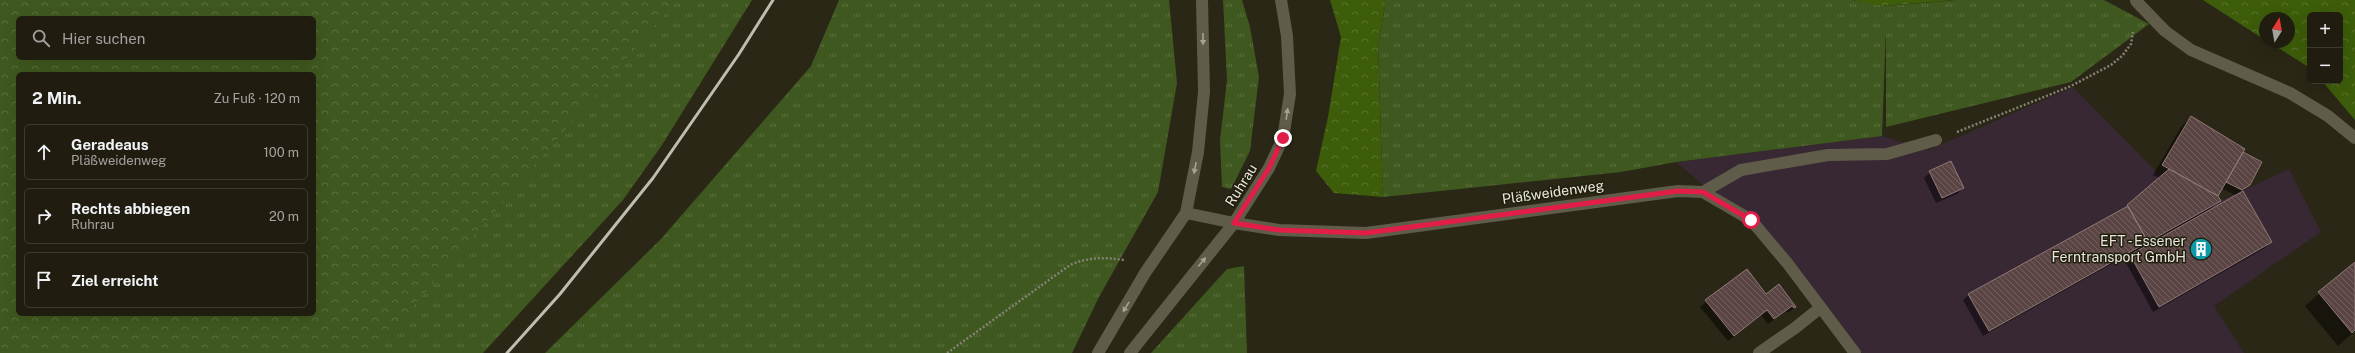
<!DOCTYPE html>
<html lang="de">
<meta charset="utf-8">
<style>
body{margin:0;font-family:"Public Sans",sans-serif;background:#282619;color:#f1f3f6}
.controls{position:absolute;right:12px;top:12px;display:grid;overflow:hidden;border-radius:6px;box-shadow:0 4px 16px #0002}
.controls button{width:36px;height:36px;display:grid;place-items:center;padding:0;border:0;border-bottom:1px solid #3d3b30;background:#201d10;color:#f1f3f6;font:20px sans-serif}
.compass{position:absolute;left:2259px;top:12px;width:36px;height:36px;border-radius:50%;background:#201d10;box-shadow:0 4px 16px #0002;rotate:11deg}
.stop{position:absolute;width:12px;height:12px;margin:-9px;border:3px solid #e11d48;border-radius:50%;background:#fff}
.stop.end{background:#e11d48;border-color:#fff;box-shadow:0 1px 4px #0008}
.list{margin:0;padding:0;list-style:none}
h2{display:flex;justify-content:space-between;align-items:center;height:52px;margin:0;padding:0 16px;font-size:17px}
h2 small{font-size:13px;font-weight:400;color:#a2a29f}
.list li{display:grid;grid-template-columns:26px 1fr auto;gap:12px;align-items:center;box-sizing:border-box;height:56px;margin:0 8px 8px;padding:0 8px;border:1px solid #3d3b30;border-radius:6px}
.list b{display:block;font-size:15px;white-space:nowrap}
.list p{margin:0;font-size:13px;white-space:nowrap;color:#a2a29f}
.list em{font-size:13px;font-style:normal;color:#a2a29f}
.icon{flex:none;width:22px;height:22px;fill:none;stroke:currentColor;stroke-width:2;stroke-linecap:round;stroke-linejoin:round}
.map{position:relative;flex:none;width:2355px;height:353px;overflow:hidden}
.search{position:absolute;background:#201d10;box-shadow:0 4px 16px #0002;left:16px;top:16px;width:300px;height:44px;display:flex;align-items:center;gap:10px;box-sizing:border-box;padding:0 14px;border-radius:6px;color:#a2a29f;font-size:15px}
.panel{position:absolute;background:#201d10;box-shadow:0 4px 16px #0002;left:16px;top:72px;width:300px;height:244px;border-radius:6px}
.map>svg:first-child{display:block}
.commercial{fill:#382833}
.grass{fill:url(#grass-tufts)}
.forest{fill:url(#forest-crowns)}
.park{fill:url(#park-crowns);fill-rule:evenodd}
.shadow{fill:#0007;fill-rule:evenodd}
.building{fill:url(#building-back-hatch);stroke:#8f7877}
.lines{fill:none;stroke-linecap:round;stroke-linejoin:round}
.path{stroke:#858274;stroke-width:2.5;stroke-dasharray:2 2;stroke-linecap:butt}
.service{stroke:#5f5c49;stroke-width:12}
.minor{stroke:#5f5c49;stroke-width:12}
.tertiary{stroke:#5f5c49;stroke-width:12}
.rail{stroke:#bfbdb0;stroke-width:3}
.oneway{fill:#a4a292}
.route{stroke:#e11d48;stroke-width:5}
.labels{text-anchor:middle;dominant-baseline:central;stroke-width:3;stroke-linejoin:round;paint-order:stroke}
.street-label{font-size:14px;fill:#e9e7dc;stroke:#201e0d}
.poi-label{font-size:14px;fill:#e9e7dc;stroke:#201e0d;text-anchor:end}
</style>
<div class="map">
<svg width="2355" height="353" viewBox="0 0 2355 353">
<defs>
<pattern id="grass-tufts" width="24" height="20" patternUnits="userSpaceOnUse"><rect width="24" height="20" fill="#3f581f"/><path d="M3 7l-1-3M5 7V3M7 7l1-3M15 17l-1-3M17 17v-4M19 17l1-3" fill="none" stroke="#5b703f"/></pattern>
<pattern id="forest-crowns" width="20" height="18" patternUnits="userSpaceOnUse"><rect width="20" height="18" fill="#3d5d0a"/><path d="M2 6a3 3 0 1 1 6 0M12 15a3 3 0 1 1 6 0" fill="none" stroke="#59742d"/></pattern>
<pattern id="park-crowns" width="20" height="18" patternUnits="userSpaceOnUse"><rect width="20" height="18" fill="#3f581f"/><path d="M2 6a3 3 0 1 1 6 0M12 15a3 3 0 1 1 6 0" fill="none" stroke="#5b703f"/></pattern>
<pattern id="building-back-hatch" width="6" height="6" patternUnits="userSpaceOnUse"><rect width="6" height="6" fill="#5a4544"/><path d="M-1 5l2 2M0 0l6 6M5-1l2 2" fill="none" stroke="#72605e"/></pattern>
</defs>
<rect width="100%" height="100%" fill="#2a2716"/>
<path class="commercial" d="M2073,87L2196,212L2289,169L2321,232L2214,306L2244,353H1859L1794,262L1676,162L1882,136L1929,150Z"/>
<path class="grass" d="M675,0H752L662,145L623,200L483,353H369Z
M839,0H1169L1177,83L1158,192L1099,297L1072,353H545L661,239L811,66Z
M1223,0H1242L1250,27L1259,77L1250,151L1231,189L1222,187L1220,140L1227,80Z
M1386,0H1851L1886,6L1956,0H2104L2149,24L2071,82L1886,127V29L1882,136L1676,162L1621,172L1383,197L1378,46Z
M1244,266L1247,353H1151L1227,269Z"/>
<path class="forest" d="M1330,0H1386L1378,46L1383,197L1334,193L1316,171L1328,117L1341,37Z
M1851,0H1953L1883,6Z
M2203,0H2355V120L2322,81H2340V15H2310V68L2269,42H2289V18H2265V40Z"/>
<path class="park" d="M0,0H677L373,353H0ZM18,18H314V58H18ZM18,74H314V314H18Z"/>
<path class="shadow" d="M2191,117L2242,153L2249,185L2242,191L2271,242L2265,248L2153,312L2125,261L2133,252L1983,336L1963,300L1969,295L2125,209L2159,178L2153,175L2181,127ZM2221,188L2237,196L2211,209L2220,200L2217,196Z
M1930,172L1963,188L1957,194L1936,203L1924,178Z
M2355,263V331L2338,346L2305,306Z
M1747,270L1766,296L1795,307L1788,313L1786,311L1768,324L1761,315L1728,341L1700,307Z"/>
<path class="building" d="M2191,116L2245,149L2218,196L2162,165Z
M2243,152L2262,162L2250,185L2242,190L2226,182Z
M1951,161L1964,188L1942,198L1929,171Z
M2169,169L2218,196L2221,201L2148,242L2127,205Z
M2243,191L2272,242L2159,307L2130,255Z
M2128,206L2148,242L1989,331L1968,294Z
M2355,262V330L2352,333L2318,292Z
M1747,269L1766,294L1779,284L1796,307L1794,308L1792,306L1774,319L1767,310L1734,336L1705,300Z"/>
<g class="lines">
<path class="path" d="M1957,132L2071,86L2111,65L2122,56L2131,44L2133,32
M947,353L1070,265C1089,257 1104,257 1124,260"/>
<path class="service" d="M1703,192L1741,170L1828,155L1887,154L1936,140
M1759,353L1795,328L1820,308"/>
<path class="minor" d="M2136,1L2165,31L2191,50L2290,93L2328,116L2355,138
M1186,213L1234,223L1279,230L1366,233L1678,191L1703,192L1751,220L1788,264L1855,353"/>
<path class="tertiary" d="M1098,353L1145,273L1186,213L1198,152L1204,92L1202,0
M1130,353L1234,223L1269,168L1283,138L1290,94L1287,36L1281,0"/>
<path class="rail" d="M507,353L560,294L653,178L739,54L773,0"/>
</g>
<defs><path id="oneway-solid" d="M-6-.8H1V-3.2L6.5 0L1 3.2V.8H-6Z"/></defs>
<g class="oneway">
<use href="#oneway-solid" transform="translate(1203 39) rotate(89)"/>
<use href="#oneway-solid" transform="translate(1287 114) rotate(-82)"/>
<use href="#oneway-solid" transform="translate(1195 168) rotate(101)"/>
<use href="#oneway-solid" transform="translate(1202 262) rotate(-50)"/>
<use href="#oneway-solid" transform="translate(1126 307) rotate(121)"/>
</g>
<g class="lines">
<path class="route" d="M1283,138L1269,168L1234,223L1279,230L1366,233L1678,191L1703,192L1751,220"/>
</g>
<defs>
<g id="building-disc" transform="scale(1.15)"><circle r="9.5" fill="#0f9aa8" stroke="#201e0d"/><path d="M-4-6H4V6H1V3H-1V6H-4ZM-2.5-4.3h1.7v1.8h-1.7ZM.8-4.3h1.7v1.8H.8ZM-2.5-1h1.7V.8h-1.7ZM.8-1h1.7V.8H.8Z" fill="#fff"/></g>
</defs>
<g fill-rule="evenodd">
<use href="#building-disc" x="2201" y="249"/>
</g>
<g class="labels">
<g class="street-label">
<text transform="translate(1241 185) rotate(-58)">Ruhrau</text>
<text transform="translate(1553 192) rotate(-8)">Pläßweidenweg</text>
</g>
<g class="poi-label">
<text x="2186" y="241">EFT - Essener<tspan x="2186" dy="16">Ferntransport GmbH</tspan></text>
</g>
</g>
</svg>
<div class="controls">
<button>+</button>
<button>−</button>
</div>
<svg class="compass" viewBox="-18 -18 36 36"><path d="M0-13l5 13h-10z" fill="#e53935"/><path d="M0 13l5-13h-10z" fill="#a2a29f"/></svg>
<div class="stop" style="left:1751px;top:220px"></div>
<div class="stop end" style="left:1283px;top:138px"></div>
<div class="search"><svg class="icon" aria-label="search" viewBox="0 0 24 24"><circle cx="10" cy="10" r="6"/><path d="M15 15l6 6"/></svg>Hier suchen</div>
<section class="panel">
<h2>2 Min.<small>Zu Fuß · 120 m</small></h2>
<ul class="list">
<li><svg class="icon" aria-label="ahead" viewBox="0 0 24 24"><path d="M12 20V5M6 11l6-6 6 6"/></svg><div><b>Geradeaus</b><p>Pläßweidenweg</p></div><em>100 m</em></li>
<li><svg class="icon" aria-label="right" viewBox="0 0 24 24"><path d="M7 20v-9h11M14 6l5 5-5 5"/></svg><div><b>Rechts abbiegen</b><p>Ruhrau</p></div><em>20 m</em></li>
<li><svg class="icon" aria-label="arrive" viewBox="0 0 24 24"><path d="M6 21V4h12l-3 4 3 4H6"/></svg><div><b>Ziel erreicht</b></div></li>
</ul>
</section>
</div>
